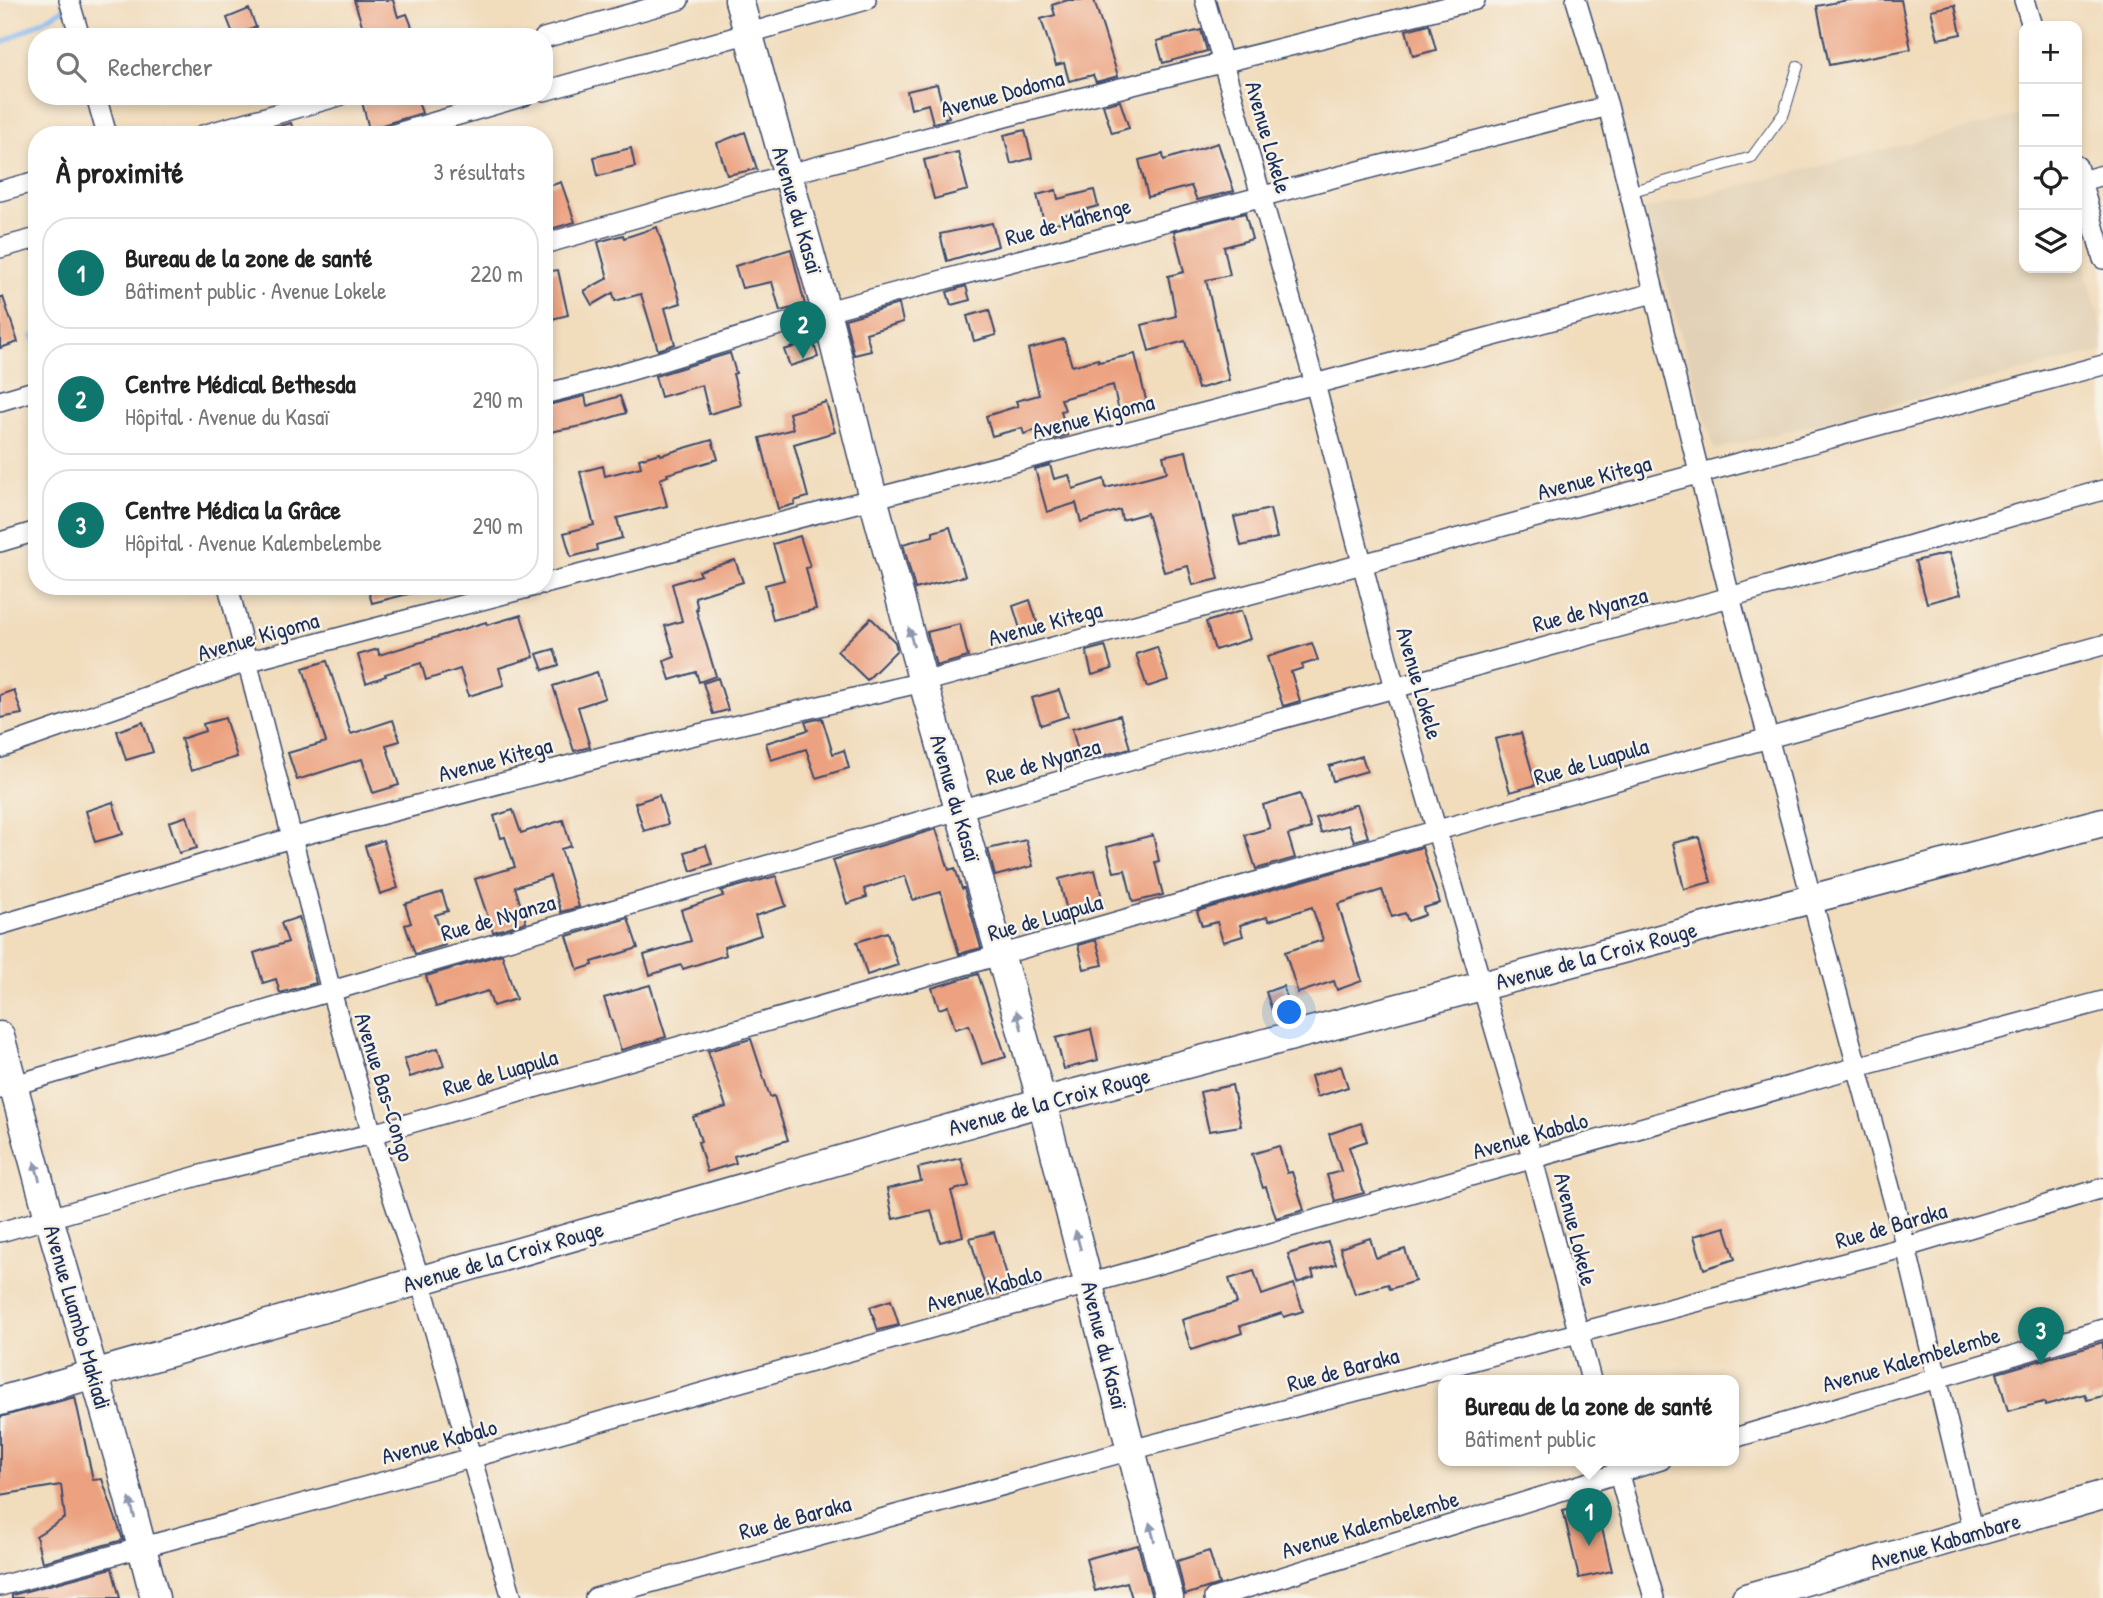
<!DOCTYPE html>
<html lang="fr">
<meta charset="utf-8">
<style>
body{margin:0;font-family:"Patrick Hand",sans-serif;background:#f2f2f2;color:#222}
.controls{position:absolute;right:21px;top:21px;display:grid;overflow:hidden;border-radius:14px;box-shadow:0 4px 10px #0003}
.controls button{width:63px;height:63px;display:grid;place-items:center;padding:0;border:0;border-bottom:2px solid #e0e0e0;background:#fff;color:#222;font:35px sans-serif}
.you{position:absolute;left:1290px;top:1013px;width:24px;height:24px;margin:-18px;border:5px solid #fff;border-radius:50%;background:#1a73e8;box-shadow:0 0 0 10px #1a73e833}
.badge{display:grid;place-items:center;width:46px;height:46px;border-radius:50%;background:#0f766e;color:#fff;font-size:23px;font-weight:700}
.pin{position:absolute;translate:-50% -58px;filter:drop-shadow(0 2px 4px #0008)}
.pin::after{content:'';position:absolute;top:37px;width:24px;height:21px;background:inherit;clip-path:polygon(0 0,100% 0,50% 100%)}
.popup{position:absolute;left:1438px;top:1375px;width:301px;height:91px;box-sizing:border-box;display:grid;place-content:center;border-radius:14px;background:#fff;filter:drop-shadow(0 2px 5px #0005);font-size:23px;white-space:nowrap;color:#767676}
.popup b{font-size:26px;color:#222}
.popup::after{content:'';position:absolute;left:50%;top:100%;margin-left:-14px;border:14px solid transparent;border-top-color:#fff}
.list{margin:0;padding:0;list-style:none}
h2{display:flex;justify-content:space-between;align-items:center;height:91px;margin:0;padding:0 28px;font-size:30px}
h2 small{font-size:23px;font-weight:400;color:#767676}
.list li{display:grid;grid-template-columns:46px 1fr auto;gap:21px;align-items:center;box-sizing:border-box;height:112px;margin:0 14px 14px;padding:0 14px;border:2px solid #e0e0e0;border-radius:28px}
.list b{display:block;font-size:26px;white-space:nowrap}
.list p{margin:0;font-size:23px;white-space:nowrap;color:#767676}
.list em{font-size:23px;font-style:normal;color:#767676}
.icon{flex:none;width:38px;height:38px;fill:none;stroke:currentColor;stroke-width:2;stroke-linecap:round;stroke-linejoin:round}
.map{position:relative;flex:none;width:2103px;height:1598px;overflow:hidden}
.search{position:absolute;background:#fff;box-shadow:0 4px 10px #0003;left:28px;top:28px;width:525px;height:77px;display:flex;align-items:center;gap:18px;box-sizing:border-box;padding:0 24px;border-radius:28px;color:#767676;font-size:26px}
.panel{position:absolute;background:#fff;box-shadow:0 4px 10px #0003;left:28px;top:126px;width:525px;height:469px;border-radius:28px}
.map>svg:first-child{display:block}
.built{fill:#e2d1b6}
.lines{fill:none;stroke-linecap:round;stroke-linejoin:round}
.stream{stroke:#85b8f2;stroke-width:5}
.building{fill:#eca280}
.lane-casing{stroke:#3b496c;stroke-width:12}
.street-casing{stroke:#3b496c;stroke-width:22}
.secondary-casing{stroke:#3b496c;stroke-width:31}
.lane{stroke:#fff;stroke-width:10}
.street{stroke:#fff;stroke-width:19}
.secondary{stroke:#fff;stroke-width:28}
.oneway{fill:#8d97ae}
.labels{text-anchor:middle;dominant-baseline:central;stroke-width:5;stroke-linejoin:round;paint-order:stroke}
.street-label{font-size:23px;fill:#1b2f5e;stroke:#f7f3e8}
</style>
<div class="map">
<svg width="2103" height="1598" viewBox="0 0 2103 1598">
<rect width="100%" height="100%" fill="#f7f3e8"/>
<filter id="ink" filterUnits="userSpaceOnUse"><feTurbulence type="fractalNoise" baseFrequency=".0143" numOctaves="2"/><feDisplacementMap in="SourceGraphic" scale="14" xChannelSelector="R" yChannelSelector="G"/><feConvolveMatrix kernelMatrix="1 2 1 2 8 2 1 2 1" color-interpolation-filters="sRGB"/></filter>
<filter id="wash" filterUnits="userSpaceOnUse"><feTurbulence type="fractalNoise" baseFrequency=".00686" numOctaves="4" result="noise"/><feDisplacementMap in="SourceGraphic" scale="28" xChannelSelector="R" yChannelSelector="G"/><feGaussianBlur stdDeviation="1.57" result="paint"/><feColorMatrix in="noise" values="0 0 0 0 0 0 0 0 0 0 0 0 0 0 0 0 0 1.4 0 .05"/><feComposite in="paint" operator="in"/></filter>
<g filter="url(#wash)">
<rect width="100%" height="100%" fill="#f1dcbc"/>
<path class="built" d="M2024,114V268H2077V238L2103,333V351L1715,450L1644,210Z"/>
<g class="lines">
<path class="stream" d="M0,44L66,8
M33,336L37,343"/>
</g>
<g id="blocks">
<path class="building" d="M354,0H393L398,17L407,14L416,37H366Z
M1068,0H1094L1118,76L1096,82L1093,75L1069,81L1064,63L1056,65L1041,19L1055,15L1052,5Z
M1848,0H1901L1911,49L1829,65L1817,6Z
M1955,5L1961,34L1938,39L1931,10Z
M249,9L256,27L234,36L227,18Z
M1429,24L1436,50L1413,56L1406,30Z
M1201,30L1207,51L1163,63L1157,41Z
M937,84L942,104L945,103L949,117L945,118L946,120L933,123L928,104L911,109L907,91Z
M385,96H416L422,113L369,129L362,102Z
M1120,101L1129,128L1112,133L1103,105Z
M291,123L295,135H250V134Z
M1025,130L1032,158L1011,164L1004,135Z
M745,132L757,169L727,175L717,143Z
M1218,143L1234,191L1197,200L1191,186L1148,197L1139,160L1163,154L1164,160Z
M631,148L635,167L598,176L594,157Z
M958,152L968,190L934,199L924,160Z
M561,182L575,222L544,231V188Z
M1056,190L1058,199L1094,190L1098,206L1063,216L1064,221L1045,226L1037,195Z
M1245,213L1252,239L1224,247L1230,275L1206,280L1229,380L1198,389L1185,341L1149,351L1142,325L1176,316L1168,276L1184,272L1174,231Z
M992,223L998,246L947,261L940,234Z
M657,227L681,303L665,308L675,344L658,350L641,294L615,301L613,293L592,305L584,291L608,278L598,242L623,235L624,238Z
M791,249L805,305L780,311L772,282L742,288L735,266Z
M558,270L568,315L544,321V272Z
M966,286L970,300L951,305L947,292Z
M0,297H3L18,342L0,348Z
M899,304L903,322L866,333L871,351L854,355L845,319Z
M989,310L996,335L974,341L967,316Z
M1064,339L1072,366L1098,359L1099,362L1135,354L1147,404L1119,411L1113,385L1061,399L1065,410L1061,411L1067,435L1051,440L1046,427L1024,434L1022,428L992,436L986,416L1018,406L1016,401L1039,395L1028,349Z
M813,341L818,357L790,366L784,350Z
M730,353L736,373L733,374L741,405L709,414L702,385L661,397L655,376Z
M585,396L587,406L620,396L626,413L587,425L544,433V406Z
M826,402L835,432L794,444L808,497L794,501L795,504L778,509L760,438L793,429L789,413Z
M712,440L718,459L667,474L668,476L660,479L667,506L617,518L622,538L596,545L597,550L571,557L564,533L594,525L580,472L603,466L605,476L641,467L639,459L660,453L661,455Z
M1186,451L1202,521L1204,520L1219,579L1193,585L1188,566L1164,572L1147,513L1122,520L1120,510L1081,522L1076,503L1047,512L1035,469L1050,465L1054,479L1069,475L1073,489L1104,479L1106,488L1167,472L1163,456Z
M1270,509L1277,538L1241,546L1234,517Z
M950,527L965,576L915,589L903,544L933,536V532Z
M800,536L810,567L806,568L816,609L773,620L765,585L784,580L773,544Z
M1949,553L1961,594L1927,603L1915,561Z
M735,560L743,582L695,597L698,610H696L716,676L699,682L696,672L670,680L664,661L675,657L665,626L682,621L672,584L701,575L699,571Z
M367,586H415L416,592L372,603Z
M1030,600L1039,629L1022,635L1013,606Z
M1241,611L1250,639L1215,650L1206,622Z
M521,615L534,657L499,668L504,685L469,696L460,669L426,680L421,663L385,674L386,676L366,683L358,655L378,649L379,655L486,622L487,625Z
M871,618L895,642L897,650L867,680L837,651Z
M960,624L968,657L936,666L927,632Z
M1312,643L1318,660L1302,665L1303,668L1291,672L1300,701L1283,706L1267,657Z
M1105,646L1112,669L1092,675L1086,651Z
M1157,647L1168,680L1147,687L1136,654Z
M554,649L559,665L543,670L537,654Z
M327,661L351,734L393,720L400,741L386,745L399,785L373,793L362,759L297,780L288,753L326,742L303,668Z
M597,672L605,698L578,707L590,747L574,751L553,686Z
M718,678L728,710L713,714L703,683Z
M14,690L22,714L0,718V695Z
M1059,690L1068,716L1041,725L1032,698Z
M1120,715L1130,748L1081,762L1072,729Z
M225,718L237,757L191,771L181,739L205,731L203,724Z
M822,718L833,754L844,750L849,768L816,778L806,749L771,760L766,743L808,730L805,722Z
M143,722L153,752L126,760L117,731Z
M1521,733L1536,785L1510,792L1495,739Z
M1362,756L1367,771L1333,781L1329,766Z
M1300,794L1311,828L1288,835L1295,858L1256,869L1245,835L1270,828L1263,805Z
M659,795L668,824L644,831L635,803Z
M113,802L123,834L95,842L86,811Z
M1357,804L1368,837L1354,841L1348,825L1321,833L1316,818Z
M513,810L521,833L563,820L571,846L561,849L579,907L561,912L550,876L515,887L526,922L493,932L475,879L515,867L505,837L501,838L494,816Z
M187,816L197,848L179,853L169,822Z
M936,829L949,870L955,868L962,889L964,888L981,948L959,954L941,892L913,900L905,876L864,889L867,897L847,904L833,860Z
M1153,835L1159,861L1155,862L1163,895L1133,902L1125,870L1114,872L1107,847Z
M1699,837L1711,882L1684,889L1673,843Z
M383,840L398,888L380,894L365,846Z
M1026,840L1033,866L995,876L988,849Z
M706,845L712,864L691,871L685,852Z
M1422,847L1440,903L1423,908L1425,915L1408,921L1405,913L1392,917L1382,890L1338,904L1362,981L1337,990L1334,981L1298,993L1285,952L1323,940L1312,907L1269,921L1267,917L1240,925L1243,936L1223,942L1217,922L1202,926L1197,911Z
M1095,870L1104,906L1068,915L1059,879Z
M776,876L786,906L755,916L761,935L724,947L726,955L683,969L681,965L650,975L644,955L691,941L681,910L723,896L721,891Z
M442,892L448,911L435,915L445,945L415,954L405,925L411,923L405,904Z
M299,917L316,983L280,993L276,979L263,983L254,953L288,942L281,923Z
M628,918L638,948L592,962L593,965L578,970L567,936Z
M887,932L898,965L867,975L857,942Z
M1096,940L1103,965L1084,969L1078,945Z
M502,954L516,999L493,1006L488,991L436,1007L426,976Z
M978,974L1006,1057L982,1064L969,1025L955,1029L948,1006L939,1009L932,988Z
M650,985L666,1037L621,1050L604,998Z
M1283,986L1292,1013L1275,1019L1266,992Z
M1091,1029L1098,1060L1064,1069L1056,1038Z
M751,1039L770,1097L774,1096L788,1140L734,1156L736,1163L707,1172L698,1142L701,1141L693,1117L726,1107L708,1051Z
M438,1048L444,1066L410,1077L404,1059Z
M1341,1066L1348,1087L1317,1097L1311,1076Z
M1232,1085L1241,1126L1209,1131L1200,1092Z
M1361,1123L1367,1141L1349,1147L1364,1193L1335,1201L1327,1175L1341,1171L1329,1134Z
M1279,1146L1287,1173L1292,1172L1304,1210L1276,1218L1266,1187L1263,1188L1252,1154Z
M961,1158L969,1186L951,1191L963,1236L940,1242L931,1210L893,1219L887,1189L921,1181L918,1168Z
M1725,1227L1735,1259L1704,1269L1694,1236Z
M994,1232L1011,1289L988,1296L970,1238Z
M1370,1238L1376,1258L1405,1249L1415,1281L1390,1289L1388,1284L1355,1294L1340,1248Z
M1328,1242L1336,1264L1312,1271L1314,1277L1297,1283L1288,1254Z
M1254,1271L1262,1295L1294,1284L1303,1311L1284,1317L1282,1313L1240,1326L1242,1333L1191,1350L1182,1320L1237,1303L1229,1279Z
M891,1300L899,1325L878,1330L870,1307Z
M2103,1342V1396L2087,1400L2085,1394L2045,1405L2044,1402L2008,1411L1997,1373Z
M75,1397L93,1480L102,1479L123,1540L42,1562L36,1536L65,1518L61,1485L0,1495V1417Z
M1596,1503L1612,1571L1579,1578L1563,1510Z
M1138,1545L1152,1598H1132L1127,1582L1095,1591L1086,1559Z
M1209,1551L1219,1584L1185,1595L1177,1561Z
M112,1568L120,1598H12V1595Z"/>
</g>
</g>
<g filter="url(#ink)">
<use href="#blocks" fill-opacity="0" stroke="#3b496c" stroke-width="2"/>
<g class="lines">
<g class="lane-casing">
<path id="lane" d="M1629,192L1752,157L1784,113L1798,66"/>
</g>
<g class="street-casing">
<path id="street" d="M69,0L80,37
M1205,0L1315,384L1395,688L1533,1160L1591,1380
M1576,0L1608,106L1730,597L1906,1247L1974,1533
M2024,0L2032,26
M544,38L679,0
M544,91L866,0
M96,96L107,135
M203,135L339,96
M390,135L524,96
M2077,166L2103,259
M2081,181L2103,175
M0,191L37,181
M544,244L789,174L1020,113L1475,0
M0,248L37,238
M544,394C645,370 742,334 842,307C1097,238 1353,172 1608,106
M0,401L37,390
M0,542L37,531
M544,584L1315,384L1653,293
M228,586L331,991L372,1134L420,1280L512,1598
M0,748L246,662L535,586
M0,925L291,838L613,754L923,682L2103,365
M1,1089L331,991L1181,746L1730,597L2103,490
M0,1232L212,1172L372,1134L1438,830L2103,645
M1734,1438L2103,1329
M1615,1461L1654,1598
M0,1586L471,1458L1857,1067L2103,1001
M595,1598L1131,1450L1906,1247L2103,1188
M1214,1598L1661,1460"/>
</g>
<g class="secondary-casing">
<path id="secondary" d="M739,0L826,311L873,498L923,682L1042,1102L1169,1598
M0,1036L49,1218L118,1456L155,1598
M0,1401L1042,1102L2103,822
M1746,1598L2103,1495"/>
</g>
<use href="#lane" class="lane"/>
<use href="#street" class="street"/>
<use href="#secondary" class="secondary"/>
</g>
<defs><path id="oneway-solid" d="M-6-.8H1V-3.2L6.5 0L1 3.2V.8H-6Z" transform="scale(1.75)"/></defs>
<g class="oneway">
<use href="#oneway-solid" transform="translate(911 637) rotate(-105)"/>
<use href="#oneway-solid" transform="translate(1019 1020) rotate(-106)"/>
<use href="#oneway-solid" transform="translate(37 1171) rotate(-105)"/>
<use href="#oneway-solid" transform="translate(1078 1240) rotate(-105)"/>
<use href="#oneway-solid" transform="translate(132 1508) rotate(-105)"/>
<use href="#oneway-solid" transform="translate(1152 1532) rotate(-105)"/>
</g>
</g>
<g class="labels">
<g class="street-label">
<text transform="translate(1002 93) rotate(-15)">Avenue Dodoma</text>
<text transform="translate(1269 137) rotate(74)">Avenue Lokele</text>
<text transform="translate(798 210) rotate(74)">Avenue du Kasaï</text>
<text transform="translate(1068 221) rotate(-15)">Rue de Mahenge</text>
<text transform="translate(1093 416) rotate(-14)">Avenue Kigoma</text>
<text transform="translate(1594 477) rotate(-15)">Avenue Kitega</text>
<text transform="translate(1590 609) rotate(-15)">Rue de Nyanza</text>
<text transform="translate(1045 623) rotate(-15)">Avenue Kitega</text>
<text transform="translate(258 636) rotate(-16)">Avenue Kigoma</text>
<text transform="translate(1420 683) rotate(74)">Avenue Lokele</text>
<text transform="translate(495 759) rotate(-15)">Avenue Kitega</text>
<text transform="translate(1043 761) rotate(-16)">Rue de Nyanza</text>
<text transform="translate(1591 761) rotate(-16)">Rue de Luapula</text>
<text transform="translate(956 798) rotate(74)">Avenue du Kasaï</text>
<text transform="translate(498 917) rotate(-16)">Rue de Nyanza</text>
<text transform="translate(1045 917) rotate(-16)">Rue de Luapula</text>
<text transform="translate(1596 955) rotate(-15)">Avenue de la Croix Rouge</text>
<text transform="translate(500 1072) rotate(-16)">Rue de Luapula</text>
<text transform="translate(385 1087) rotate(73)">Avenue Bas-Congo</text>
<text transform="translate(1049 1101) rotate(-15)">Avenue de la Croix Rouge</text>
<text transform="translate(1530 1135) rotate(-16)">Avenue Kabalo</text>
<text transform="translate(1891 1225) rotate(-16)">Rue de Baraka</text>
<text transform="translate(1576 1229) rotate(76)">Avenue Lokele</text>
<text transform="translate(503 1256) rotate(-16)">Avenue de la Croix Rouge</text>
<text transform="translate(984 1288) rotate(-16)">Avenue Kabalo</text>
<text transform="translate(78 1317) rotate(74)">Avenue Luambo Makiadi</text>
<text transform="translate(1105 1345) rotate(76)">Avenue du Kasaï</text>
<text transform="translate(1911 1359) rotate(-16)">Avenue Kalembelembe</text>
<text transform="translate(1343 1369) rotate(-15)">Rue de Baraka</text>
<text transform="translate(439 1441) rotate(-15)">Avenue Kabalo</text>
<text transform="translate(795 1517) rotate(-15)">Rue de Baraka</text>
<text transform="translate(1370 1524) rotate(-17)">Avenue Kalembelembe</text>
<text transform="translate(1945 1541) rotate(-16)">Avenue Kabambare</text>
</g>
</g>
</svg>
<div class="controls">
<button>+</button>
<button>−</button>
<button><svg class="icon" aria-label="locate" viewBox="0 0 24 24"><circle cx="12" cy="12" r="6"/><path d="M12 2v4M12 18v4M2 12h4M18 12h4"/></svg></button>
<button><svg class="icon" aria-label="layers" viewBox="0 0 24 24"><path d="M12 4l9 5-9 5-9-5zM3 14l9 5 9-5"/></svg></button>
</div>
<div class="you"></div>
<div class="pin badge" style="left:1589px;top:1546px">1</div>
<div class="popup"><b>Bureau de la zone de santé</b>Bâtiment public</div>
<div class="pin badge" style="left:803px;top:359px">2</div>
<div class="pin badge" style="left:2041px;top:1365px">3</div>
<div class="search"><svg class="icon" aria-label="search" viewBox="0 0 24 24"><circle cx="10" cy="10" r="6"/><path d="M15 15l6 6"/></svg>Rechercher</div>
<section class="panel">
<h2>À proximité<small>3 résultats</small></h2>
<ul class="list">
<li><span class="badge">1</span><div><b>Bureau de la zone de santé</b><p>Bâtiment public · Avenue Lokele</p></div><em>220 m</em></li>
<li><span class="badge">2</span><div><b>Centre Médical Bethesda</b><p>Hôpital · Avenue du Kasaï</p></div><em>290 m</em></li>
<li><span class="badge">3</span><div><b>Centre Médica la Grâce</b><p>Hôpital · Avenue Kalembelembe</p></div><em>290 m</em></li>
</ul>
</section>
</div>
